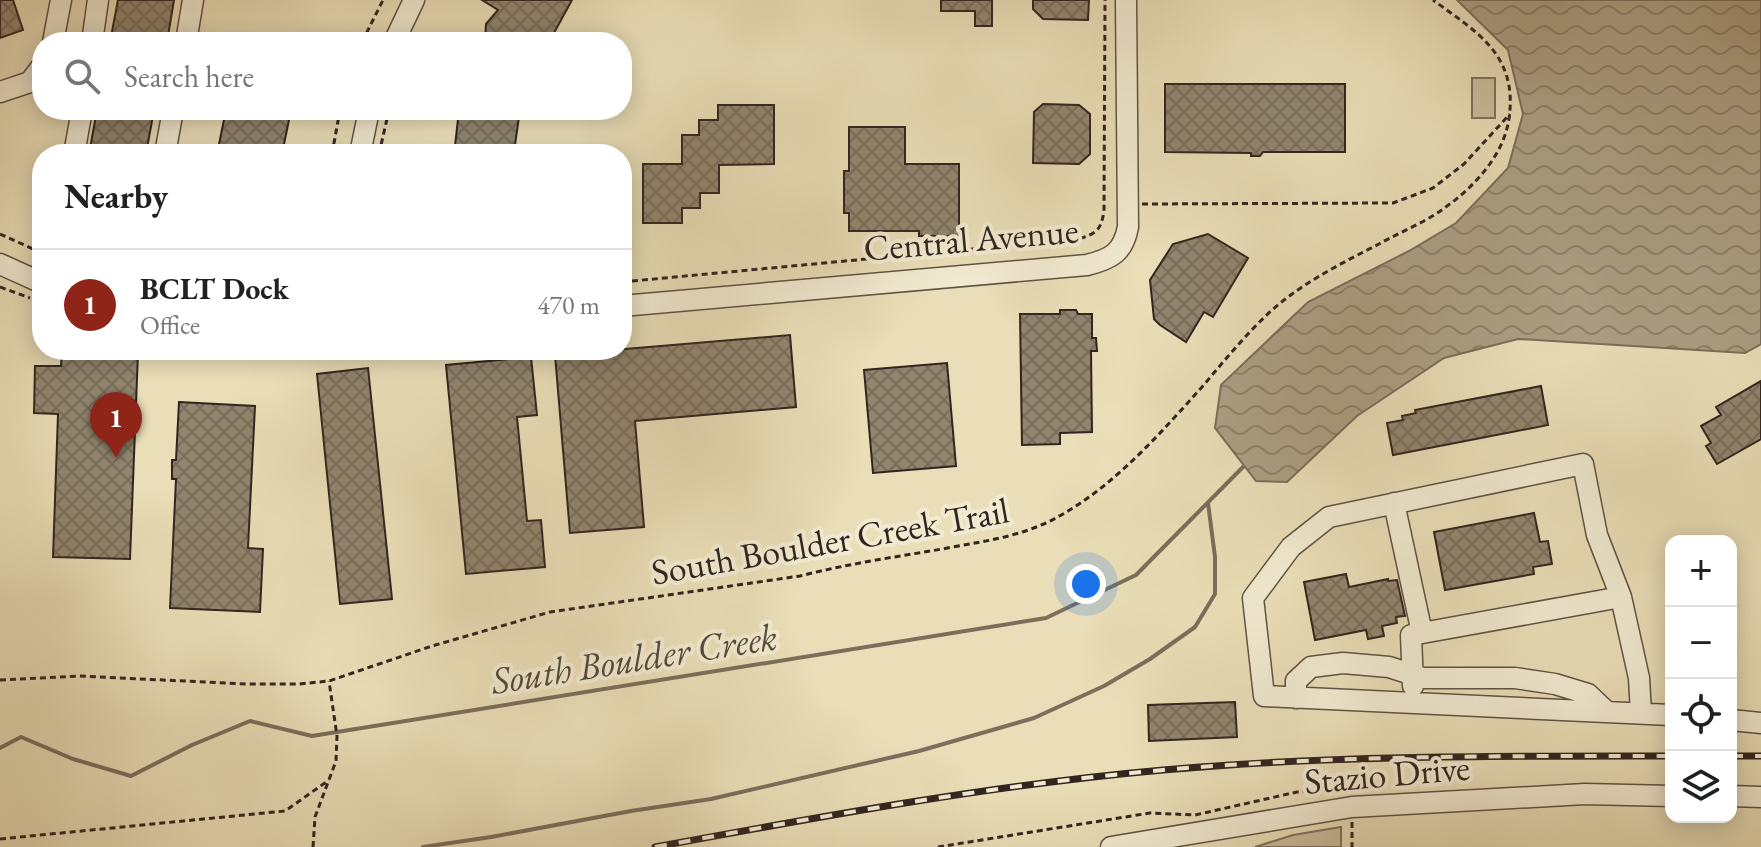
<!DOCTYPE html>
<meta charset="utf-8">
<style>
body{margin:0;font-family:"EB Garamond",serif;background:#f2f2f2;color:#202124}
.controls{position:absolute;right:24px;bottom:24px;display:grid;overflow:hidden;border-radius:16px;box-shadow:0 4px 20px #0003}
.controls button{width:72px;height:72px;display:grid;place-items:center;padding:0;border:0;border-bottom:2px solid #e0e0e0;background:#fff;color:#202124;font:40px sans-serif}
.you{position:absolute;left:1086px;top:584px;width:28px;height:28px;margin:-20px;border:6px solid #fff;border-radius:50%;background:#1a73e8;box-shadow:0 0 0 12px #1a73e833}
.badge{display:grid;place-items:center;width:52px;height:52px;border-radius:50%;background:#8f2418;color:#fff;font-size:26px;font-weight:700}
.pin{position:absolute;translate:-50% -66px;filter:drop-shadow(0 2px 4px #0008)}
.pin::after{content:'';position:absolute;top:42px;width:28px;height:24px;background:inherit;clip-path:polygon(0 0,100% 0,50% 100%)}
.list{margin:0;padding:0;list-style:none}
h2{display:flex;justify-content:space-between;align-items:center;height:104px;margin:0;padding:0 32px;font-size:34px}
h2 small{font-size:26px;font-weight:400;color:#757577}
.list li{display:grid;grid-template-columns:52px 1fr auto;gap:24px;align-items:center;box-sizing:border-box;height:112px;padding:0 32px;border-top:2px solid #e0e0e0}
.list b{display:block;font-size:30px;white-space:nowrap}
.list p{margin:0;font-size:26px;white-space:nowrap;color:#757577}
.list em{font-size:26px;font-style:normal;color:#757577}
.icon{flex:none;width:44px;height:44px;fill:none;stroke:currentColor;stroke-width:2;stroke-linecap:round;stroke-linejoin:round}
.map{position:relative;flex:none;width:1761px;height:847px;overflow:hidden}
.search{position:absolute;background:#fff;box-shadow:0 4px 20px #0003;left:32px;top:32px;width:600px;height:88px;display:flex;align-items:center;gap:20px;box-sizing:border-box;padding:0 28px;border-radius:32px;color:#757577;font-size:30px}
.panel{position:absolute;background:#fff;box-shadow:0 4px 20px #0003;left:32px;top:144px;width:600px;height:216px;border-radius:32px}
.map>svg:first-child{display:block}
.green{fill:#cabf9d;stroke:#7e725e;stroke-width:2}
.water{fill:url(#water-waves);stroke:#7b6e5b;stroke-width:2}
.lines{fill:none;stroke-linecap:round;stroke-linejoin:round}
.stream{stroke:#7b6e5b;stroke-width:4}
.building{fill:url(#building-cross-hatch);stroke:#32251f;stroke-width:2}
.minor-casing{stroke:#605345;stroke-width:23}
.path{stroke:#32251f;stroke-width:3;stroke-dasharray:6 4;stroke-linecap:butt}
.minor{stroke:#f1ead0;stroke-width:20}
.rail-casing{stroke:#32251f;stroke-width:7}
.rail{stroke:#f1ead0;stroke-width:4;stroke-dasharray:12;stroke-linecap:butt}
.labels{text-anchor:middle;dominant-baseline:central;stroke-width:8;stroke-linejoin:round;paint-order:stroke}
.street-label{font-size:36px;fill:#32251f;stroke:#f1ead0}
.water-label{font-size:38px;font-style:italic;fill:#564a3d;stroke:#f1ead0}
</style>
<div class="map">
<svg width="1761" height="847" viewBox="0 0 1761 847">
<defs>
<pattern id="water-waves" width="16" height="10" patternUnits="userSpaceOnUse" patternTransform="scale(2)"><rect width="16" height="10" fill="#ab9f83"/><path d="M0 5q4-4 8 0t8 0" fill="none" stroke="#8c816b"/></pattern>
<pattern id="building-cross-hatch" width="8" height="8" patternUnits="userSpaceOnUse" patternTransform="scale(2)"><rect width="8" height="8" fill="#91856e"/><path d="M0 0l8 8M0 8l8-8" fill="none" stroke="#776d5a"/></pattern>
</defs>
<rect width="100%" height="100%" fill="#e9deb7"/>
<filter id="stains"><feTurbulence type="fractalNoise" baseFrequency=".0025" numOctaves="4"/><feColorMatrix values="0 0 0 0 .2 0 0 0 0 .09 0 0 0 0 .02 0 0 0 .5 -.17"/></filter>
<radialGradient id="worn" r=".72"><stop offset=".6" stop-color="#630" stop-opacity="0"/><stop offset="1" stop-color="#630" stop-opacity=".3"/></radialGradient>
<path class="green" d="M1472,78H1495V118H1472Z
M1341,827V847H1255L1293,835Z"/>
<path class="water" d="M1457,0H1761V344L1745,353L1518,339L1444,358L1357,416L1287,482L1256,481L1215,428L1221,385L1308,302L1409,251L1456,223L1508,168L1523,114L1508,50Z"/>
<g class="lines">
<path class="stream" d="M0,748L21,737L73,759L131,776L192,745L250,721L312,736L1046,618L1136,575L1243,467
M423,847L491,837L631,811L711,799L919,751L1034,718L1104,686L1150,659L1195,627L1215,594V557L1208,503"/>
</g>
<path class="building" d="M0,0H13L23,30L0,38Z
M118,0H174L167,42H110Z
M482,0H572L549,42H485L486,24L498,10Z
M941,0H992V26H975V11H941Z
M1033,0H1089L1088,20L1043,19L1033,9Z
M1165,84H1345V152H1263L1260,156H1251V153L1165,152Z
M1043,104L1079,105L1090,114V154L1079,164L1033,163L1034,112Z
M718,105H774V164L719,165V193H700V208H682V223H643V164H682V135H699V120H718Z
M97,110H154L146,154H89Z
M226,110H291L282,154H217Z
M459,110H520L514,152L455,146Z
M849,127H905V164H959V236H919V231H849V213H844V171H849Z
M1208,234L1248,258L1213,317L1204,312L1186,342L1160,325L1154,319L1150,280L1173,244Z
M1060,310H1076L1078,314H1092V338H1096L1097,351H1091L1092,432L1060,433V444L1022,445L1020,314H1060Z
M790,335L796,407L635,421L644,527L570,533L555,355Z
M62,350L138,353L130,559L53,557L58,414L34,413L35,366H61Z
M531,357L537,415L517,417L527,521L541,520L545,567L466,574L446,365Z
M947,363L956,466L873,473L864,370Z
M368,368L392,599L340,604L317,374Z
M1761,381V439L1717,464L1706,446L1711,443L1701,426L1721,415L1716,407Z
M1541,386L1548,425L1393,455L1387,423L1403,420L1402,416L1416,413L1415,410Z
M179,402L255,406L248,548L263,549L260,612L170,608L176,479H172V460H176Z
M1534,513L1540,542L1548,541L1552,564L1533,567L1534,574L1445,590L1434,532Z
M1346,574L1349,587L1388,579V581L1397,580L1405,616L1396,617L1397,623L1382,626L1384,636L1368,639L1366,630L1315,640L1304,582Z
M1235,702L1237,737L1149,741L1148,705Z"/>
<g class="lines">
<g class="minor-casing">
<path id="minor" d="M53,42L61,0
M92,42L98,0
M186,42L193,0
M394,42L414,0
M0,92L30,82L42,66
M74,154L82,110
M165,154L173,110
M360,154L369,110
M0,264L42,283
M622,306L1087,265C1111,259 1123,253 1128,227L1126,0
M1394,503L1422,633
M1413,686L1411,635L1621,597
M1296,698V681L1311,667L1343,663L1389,667L1423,678H1515L1555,684L1588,694L1607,712
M1641,713L1639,678L1621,597L1597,535L1583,464L1329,517L1291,547L1253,598L1264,696L1671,715
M1731,720L1761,723
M1731,796L1761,797
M1111,847L1352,807L1585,794L1671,796"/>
</g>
<path class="path" d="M362,42L383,0
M332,154L340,110
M379,154L389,110
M1142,204L1393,203L1433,188L1464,164L1510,114
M0,234L42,253
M622,282L1079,239C1097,233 1101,230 1104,211L1105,0
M0,287L30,298
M243,350L317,354L359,351
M0,680L79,676L246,684H299L329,681L432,646L550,612L800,576C847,564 895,557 942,549C979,542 1014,538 1048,522C1109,492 1157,437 1202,387C1224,361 1246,334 1271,311C1302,283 1342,263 1379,244C1400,232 1424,223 1443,209C1473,188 1503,157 1509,119C1518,55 1478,33 1433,0
M1352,822V847
M0,839L285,811L329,780
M313,847L315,817L336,761L337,736L329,681
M938,847L1150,813L1195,815L1297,792L1341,791"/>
<use href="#minor" class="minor"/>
<g class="rail-casing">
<path id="rail" d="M1731,756H1761
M655,847C824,816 992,785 1163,770C1332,755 1502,756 1671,756"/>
</g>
<use href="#rail" class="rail"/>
</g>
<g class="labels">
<g class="street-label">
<text transform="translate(971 239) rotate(-5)">Central Avenue</text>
<text transform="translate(830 541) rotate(-10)">South Boulder Creek Trail</text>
<text transform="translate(1387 774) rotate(-5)">Stazio Drive</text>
</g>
<g class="water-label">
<text transform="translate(634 658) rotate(-9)">South Boulder Creek</text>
</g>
</g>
<rect width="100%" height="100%" filter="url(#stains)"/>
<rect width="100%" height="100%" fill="url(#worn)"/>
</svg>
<div class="controls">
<button>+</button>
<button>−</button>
<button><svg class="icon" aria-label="locate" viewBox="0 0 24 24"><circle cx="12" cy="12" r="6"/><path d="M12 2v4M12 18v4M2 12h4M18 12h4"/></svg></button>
<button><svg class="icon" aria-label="layers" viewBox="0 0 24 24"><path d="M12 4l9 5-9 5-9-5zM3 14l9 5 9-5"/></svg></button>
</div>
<div class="you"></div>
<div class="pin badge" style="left:116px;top:458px">1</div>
<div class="search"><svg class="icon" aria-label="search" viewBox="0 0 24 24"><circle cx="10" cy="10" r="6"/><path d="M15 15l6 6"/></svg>Search here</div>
<section class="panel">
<h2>Nearby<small></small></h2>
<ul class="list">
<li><span class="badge">1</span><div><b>BCLT Dock</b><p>Office</p></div><em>470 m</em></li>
</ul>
</section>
</div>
